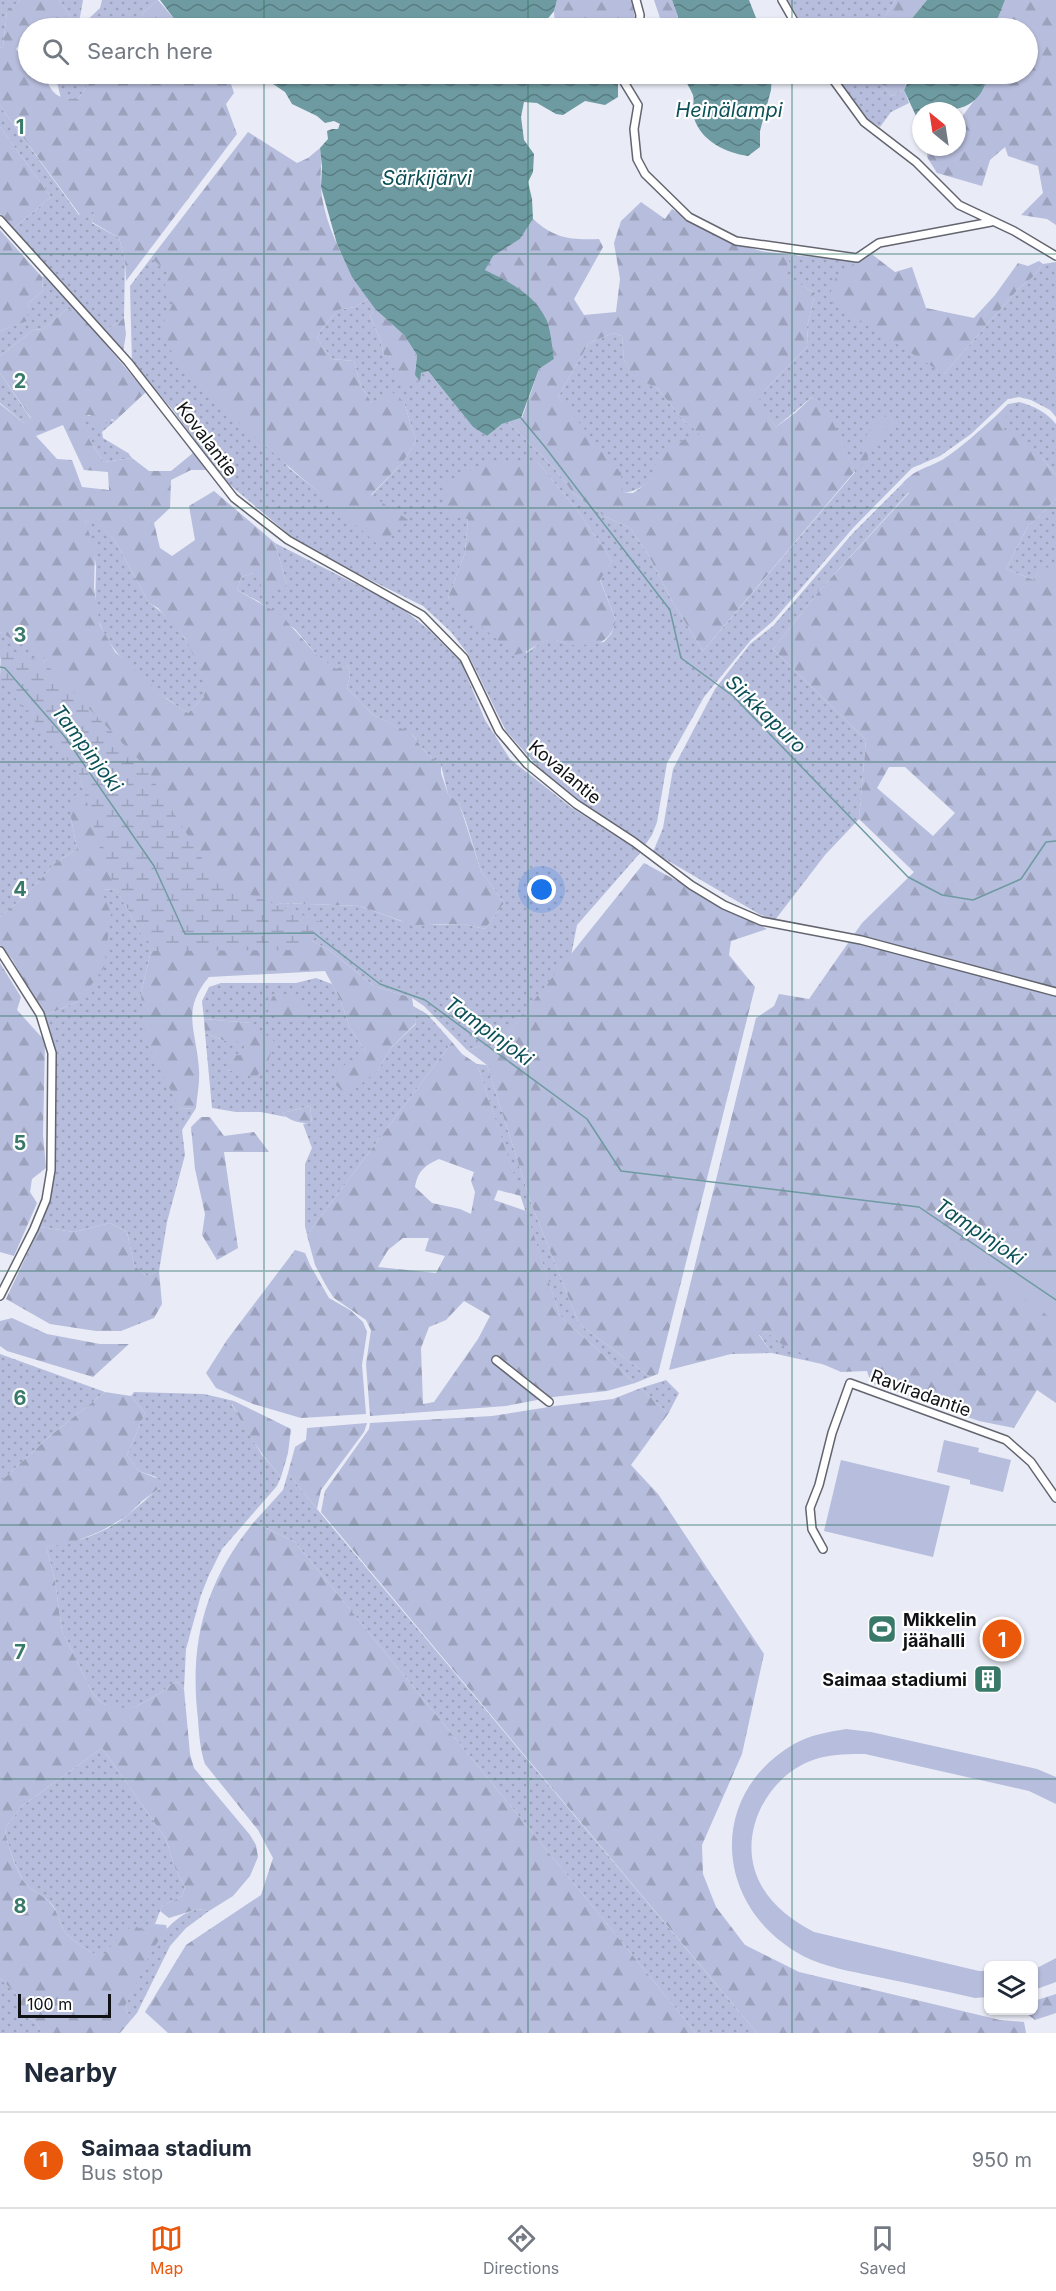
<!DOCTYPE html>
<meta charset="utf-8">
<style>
body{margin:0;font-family:Inter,sans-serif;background:#f6f6f7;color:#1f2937}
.controls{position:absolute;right:18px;bottom:18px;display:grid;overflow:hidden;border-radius:9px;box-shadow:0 2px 4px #0004}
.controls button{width:54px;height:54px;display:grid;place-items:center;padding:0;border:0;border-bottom:2px solid #e0e1e3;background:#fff;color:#1f2937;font:30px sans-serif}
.compass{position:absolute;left:912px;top:102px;width:54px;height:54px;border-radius:50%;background:#fff;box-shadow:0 2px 4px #0004;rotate:330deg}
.scale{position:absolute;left:18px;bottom:15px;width:93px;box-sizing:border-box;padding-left:6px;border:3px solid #101115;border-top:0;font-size:16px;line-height:21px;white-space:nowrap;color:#101115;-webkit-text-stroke:4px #fff;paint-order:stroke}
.you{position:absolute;left:542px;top:890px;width:21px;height:21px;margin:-15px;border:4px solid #fff;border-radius:50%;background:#1a73e8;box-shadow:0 0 0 9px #1a73e833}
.badge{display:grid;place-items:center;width:39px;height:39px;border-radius:50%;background:#ea580c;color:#fff;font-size:20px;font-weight:700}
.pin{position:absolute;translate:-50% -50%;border:3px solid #fff;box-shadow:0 2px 6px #0006}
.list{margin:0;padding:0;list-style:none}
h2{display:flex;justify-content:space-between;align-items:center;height:78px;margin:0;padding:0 24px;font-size:26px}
h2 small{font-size:20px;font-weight:400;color:#747a83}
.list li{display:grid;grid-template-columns:39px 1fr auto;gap:18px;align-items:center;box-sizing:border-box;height:96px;padding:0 24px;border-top:2px solid #e0e1e3}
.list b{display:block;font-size:22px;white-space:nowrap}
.list p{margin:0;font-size:20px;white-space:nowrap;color:#747a83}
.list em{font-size:20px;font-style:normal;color:#747a83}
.icon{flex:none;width:33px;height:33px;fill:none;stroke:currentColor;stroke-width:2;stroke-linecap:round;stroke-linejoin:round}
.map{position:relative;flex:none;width:1056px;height:2033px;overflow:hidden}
.search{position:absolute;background:#fff;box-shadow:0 2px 4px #0004;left:18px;right:18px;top:18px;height:66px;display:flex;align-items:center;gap:15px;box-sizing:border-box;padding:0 21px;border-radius:33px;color:#747a83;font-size:22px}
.sheet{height:174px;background:#fff}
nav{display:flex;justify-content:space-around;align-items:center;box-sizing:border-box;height:84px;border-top:2px solid #e0e1e3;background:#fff;font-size:16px;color:#747a83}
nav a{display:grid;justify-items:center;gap:3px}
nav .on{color:#ea580c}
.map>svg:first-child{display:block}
.grass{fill:url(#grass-dots);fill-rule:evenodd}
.forest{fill:url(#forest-firs);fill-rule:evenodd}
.wetland{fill:url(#wetland-marsh)}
.park{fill:#b7bddc}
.water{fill:url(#water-waves)}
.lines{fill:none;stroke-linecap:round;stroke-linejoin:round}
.stream{stroke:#6e9ba1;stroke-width:1.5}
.minor-casing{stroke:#63656f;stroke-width:10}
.minor{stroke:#fff;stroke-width:7}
.grid{fill:none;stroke:#387969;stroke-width:1.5;stroke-opacity:0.55}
.labels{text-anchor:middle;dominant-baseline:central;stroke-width:4.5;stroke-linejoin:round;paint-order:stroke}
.street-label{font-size:18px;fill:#101115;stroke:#fff}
.poi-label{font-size:18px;font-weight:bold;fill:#101115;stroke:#fff;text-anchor:start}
.water-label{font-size:20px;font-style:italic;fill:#0d5158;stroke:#fff}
.grid-label{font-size:20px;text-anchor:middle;font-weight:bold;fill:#387969;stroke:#fff;stroke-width:4.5;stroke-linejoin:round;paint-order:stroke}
</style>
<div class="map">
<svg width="1056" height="2033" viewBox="0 0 1056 2033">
<defs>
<pattern id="grass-dots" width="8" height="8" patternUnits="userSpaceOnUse" patternTransform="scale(1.5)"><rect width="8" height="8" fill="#b7bddc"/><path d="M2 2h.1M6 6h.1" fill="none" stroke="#9ca1bc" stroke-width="1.8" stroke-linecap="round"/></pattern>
<pattern id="forest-firs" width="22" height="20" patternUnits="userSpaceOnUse" patternTransform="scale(1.5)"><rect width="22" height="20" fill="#b7bddc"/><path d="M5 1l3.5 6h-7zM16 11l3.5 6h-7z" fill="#9ca1bc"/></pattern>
<pattern id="wetland-marsh" width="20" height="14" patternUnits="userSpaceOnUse" patternTransform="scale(1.5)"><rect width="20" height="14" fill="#b7bddc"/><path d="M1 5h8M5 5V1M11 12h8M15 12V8" fill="none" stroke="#9ca1bc"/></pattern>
<pattern id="water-waves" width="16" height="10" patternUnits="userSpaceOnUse" patternTransform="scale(1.5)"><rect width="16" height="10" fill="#6e9ba1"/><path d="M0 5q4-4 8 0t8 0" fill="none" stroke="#597d82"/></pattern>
</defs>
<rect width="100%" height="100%" fill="#e9ebf7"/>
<path class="grass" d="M0,0H20L7,12L3,46L0,48Z
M59,0H83L80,17L71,28H60L71,17Z
M102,0H158L144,12L137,28H79L100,8Z
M788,0H896L880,24H870L844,19L843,28H804Z
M57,74H96L78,99L61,98L55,75Z
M834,74H873L892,96L904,90L909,103L891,112L880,127L867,119Z
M0,106L79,215L89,208L94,212L92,223L119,238L125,260L124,318L105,331L13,229L51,197L0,127Z
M792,255L858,261L944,374L1019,288L1033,277L1043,264L1056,262V417L1050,410L1031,400L1019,397L1008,399L971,434L940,456L912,468L853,528L773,621L751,640L704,697L667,763L657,822L652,835L645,845L582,805L541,770L506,731L468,654L451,632L423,606L356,573L293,538L223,479L172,409L132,363L130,286L151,258L170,273L174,301L280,458L290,469L339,508L371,496L403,462L416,441L404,402L372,403L361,386L354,361L332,359L317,338L321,330L338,310L355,307L368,299L375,309L370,316L380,339L384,355L395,358L421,373L427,370L473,427L487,436L502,424L508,422L555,469L574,494L604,516L630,528L648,554L672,601L703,651L855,472L827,410L812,397L776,427L757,402L765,390L808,346L807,327L815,293L782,274ZM538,463L578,511L612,561L600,579L616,621L611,634L604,642L574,645L552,639L541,642L527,653L448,598L465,553L468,519Z
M46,276L78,312L67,309L43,329L33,330L0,356V331L26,321L29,303L43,290L42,277Z
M613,333L622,336L624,360L633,376L657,388L684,421L701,434C681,453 650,492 622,493L558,397L589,343Z
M0,373L31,419L24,423L0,403Z
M1019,402C1034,406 1046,412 1056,424V475L1043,459L1004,432L997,415L1008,404Z
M82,414L115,421L102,432L103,438L128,453L132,458L104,462L90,441Z
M902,484L909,492L819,591L773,649L866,740L859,819L825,855L775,920L759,914L653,852L663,828L673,769L715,689L750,644L773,626L853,533Z
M1056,499V568H1040L1034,580L1006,569L1027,528Z
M92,517L114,539L149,603C171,616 199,652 205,678C206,683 205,691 204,697L188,713C158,694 114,660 101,626C93,608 96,587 96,567C95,553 88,536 85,522Z
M275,543L399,606L428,629L461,662L485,720L510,759L572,808L641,852L577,925L571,956L502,1040L467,1050L424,1006L412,998L374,986L329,950L256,910L283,903L360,906L401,921L436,925L464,924L485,929L504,903L481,871L466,822L459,803L448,794L441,765L427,754L412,734L373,715L347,688L350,675L348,665L336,670L317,655L295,629L258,601L237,590L241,577L253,573L287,585Z
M0,632L48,658L30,676L0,658Z
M0,674L79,774L84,792L71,818L77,849L55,863L27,894L0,917Z
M116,889L151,951L141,993L180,1109L196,1108L182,1130L185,1155L167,1222L159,1271L146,1276L134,1265L127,1232L110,1223L74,1232L40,1227L50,1202L55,1173V1054L51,1033L44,1016L79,1001L100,890Z
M316,978L332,984L340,999L350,1028L378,1070L391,1048L416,1024L413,1006L427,1014L452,1042L307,1235L305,1226V1164L312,1148L303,1124L312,1122L310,1106L282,1113L286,1117L261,1112H236L212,1108L205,1033L225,1041H243L246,1052L227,1070L242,1073L251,1023L204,1019L202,1001L209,987L221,983H296Z
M477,1064L487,1065L531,1203L579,1324L650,1377L635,1383L560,1316Z
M766,1331L787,1348L831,1366L772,1353L759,1334Z
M0,1354L105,1392L50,1436L0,1482Z
M666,1380L679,1393L668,1414L641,1388Z
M134,1392L204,1394L234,1401L232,1405L262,1455L281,1477L277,1486L222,1549L209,1575L201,1595L186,1649L184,1689L178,1682L171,1684L162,1692L137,1706L120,1709L103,1704L93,1694L62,1631L55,1581L46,1546C74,1544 106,1533 128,1515C139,1506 149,1496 160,1488L156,1477L139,1471L127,1455L145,1413L131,1396Z
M288,1473L317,1509L757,2033H696L295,1542L254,1522L283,1490Z
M102,1748L166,1839L175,1868L185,1887L182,1896L162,1906L155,1924L112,1946L104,1955H96C86,1949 74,1942 66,1933C60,1926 59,1915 54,1907C47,1897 37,1894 29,1887C18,1877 6,1842 5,1828L22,1806Z
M198,1909L209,1911L186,1928L170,1946L137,2013L131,2020L125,2006C139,1976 152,1937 180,1917C185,1913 192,1911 198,1909Z
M0,1978L16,1994L22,2007L18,2014L35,2021L42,2033H0Z"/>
<path class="forest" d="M20,0H59L71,17L60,28H28V36L24,38L16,49L28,63V74H44C53,95 55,98 78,99L96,74H230L229,78L234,93L226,104L237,134L126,281L125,260L119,238L92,222L94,212L89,209L80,215L0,106V48L3,46L7,11Z
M158,0L175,20L176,28H137L144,12Z
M557,0H632L635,20L645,23L660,18L654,0H672L678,18V28H555L554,11Z
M896,0H927L913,17L910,28H843L844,19L870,24H880Z
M1005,0H1056V225L1047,219L1021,215L1043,193L1038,166L1008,156L1005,147L990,160L982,186L937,173L927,157L928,147H957V119L961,118L983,89L987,74H1028V28H998V18Z
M873,74H920L919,77L907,81L904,90L892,96Z
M0,127L51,197L13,229L0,214Z
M248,132L297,163L308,158L320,148C322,161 320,173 321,186C322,221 348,271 368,299L355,307L338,310L321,330L317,338L332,359L354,361L361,386L372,403L392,392L404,402L416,441L403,462L371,495L408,520L379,546C314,485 242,432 182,366C173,356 167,343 159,332L174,301L163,291L169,273L151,258Z
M641,202L665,219L672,209L721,239L761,251L792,255L783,274L815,293L807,327L808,346L765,390L758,402L776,427L795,413L812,397L827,409L855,471L703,651L672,601L648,554L630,528L604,516L574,494L555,469L508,422L522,418L539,369L554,359L547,322L485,270L492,256L520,239L533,219C555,239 571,240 599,239L603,247L574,299L584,315L616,312L620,279L614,243L621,221ZM613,333L622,336L624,360L633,377L657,388L684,421L700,434L675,443L656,460V477L633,493H622L621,473L558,397L589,343Z
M0,230L42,277L43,290L29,303L27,321L0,331Z
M869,252L895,272L912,267L926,308L974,318L995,295L1018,263L1028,266L1039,261L1043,264L1033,277L1019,288L944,374L828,300L836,277Z
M67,309L78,312L146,392L115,421L112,419L99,428L90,415H83L90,441L104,462L132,458L149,471H171L193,453L206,470H191L171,480L170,508L154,523L160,548L172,556L195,540L189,506L214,491L275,543L287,585L266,593L253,573L241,577L237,590L281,615L317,655L336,669L348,665L350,675L347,688L373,715L411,733L427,754L441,765V773L448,794L459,803L481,871L504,903L485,929L464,924L413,925L360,906L283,903L256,910L329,950L374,986L412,998L416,1023L391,1048L378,1070L347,1096L336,1085L338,1069L366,1052L350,1028L340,999L325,971L209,977C180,1011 197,1031 199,1070C200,1082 197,1096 196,1108L180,1109L145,1039L141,993L151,951L116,889L101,890L111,913L104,968L79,1001L44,1016L12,959L0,945V917L27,894L55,863L77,849L71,818L72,797L84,791L79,774L30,676L47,659L0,632V404L24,423L31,418L0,373V356L33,330L43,329ZM63,425L84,470L108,472L109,490L82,487L72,460L57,459L36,436ZM92,518L114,539L149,603L158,608L185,638L205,679L204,697L188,713L168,700L115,652L100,625L94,588L95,550L85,522Z
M375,309L404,335L417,355L415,375L420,381L399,383L395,358L384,355L380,339L370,316Z
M124,318L126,334L123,352L105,331Z
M997,415L1006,416L1004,432L1014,434L1043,459L1056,475V499L1027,528L1006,569L1034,580L1040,567L1056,568V1403L1037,1390L1014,1428L979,1421L871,1383L867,1371L841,1372L786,1348L766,1331L759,1335L772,1353L731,1354L669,1370L756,1018L774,1006L779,994L809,999L862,923L914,872L859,819L866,740L773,649L819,591L909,493L902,484C915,469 925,469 942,460C962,447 979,431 997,415ZM889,767H905L955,813L933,836L877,788Z
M878,416L894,417L901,421L887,428L861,467L857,461L863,454L865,438Z
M490,461L538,463L578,511L612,561L600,580L616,621C611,636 606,641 592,646C584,643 581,646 573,645C565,644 558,639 550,640C536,642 532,652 515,655L448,598L465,553L468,519L443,514L444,483Z
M644,863L767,929L731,941L729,955L755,987L658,1374L650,1377L579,1324L531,1203L487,1065L467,1050L502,1040Z
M0,963L21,997L17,1010L45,1041L43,1135L46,1168L32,1179L30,1192L37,1203L14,1256L0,1252Z
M293,995L307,1011L300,1024L278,1018L267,1008L273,996Z
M204,1019L251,1023L275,1042L268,1061L256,1077L227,1070L228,1056L241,1055L245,1052L243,1042L225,1041L205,1033Z
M452,1042L462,1054L477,1064L521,1196L498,1190L494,1200L526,1211L560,1316L635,1383L607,1391L553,1397L506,1406L370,1416L366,1364L371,1330L366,1320L334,1298L328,1289L315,1265L307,1235ZM439,1159L474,1172L471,1181L475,1192L471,1214L460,1209L432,1203L415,1187C418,1171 424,1166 439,1159ZM403,1238H429L425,1251L445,1256L436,1273L378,1267L388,1250ZM464,1301L490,1316L478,1339L434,1402L423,1404L421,1348L429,1327L446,1320Z
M310,1106L312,1123C301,1124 289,1121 282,1113Z
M201,1117H210L224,1136L254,1132L269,1152H224L238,1248L217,1260L202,1235L205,1214L195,1169L191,1127Z
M110,1223L127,1232L134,1265L146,1276L159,1271L162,1304L154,1318L121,1331H96L50,1324L6,1299L40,1227L74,1232Z
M295,1250L305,1253L310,1265L329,1298L350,1310L363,1322L367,1332L362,1365L366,1414L301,1418L253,1404L216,1388L206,1373L227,1340Z
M12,1318L47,1334L100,1344H129L93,1377L7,1351L0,1346V1321Z
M641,1388L668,1414L631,1465L658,1494L764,1654L742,1754L702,1845L703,1874L716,1907L745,1945L799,1972L1000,2020L1024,2022L1026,2033H757L321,1512L325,1491L369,1429L370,1423L492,1416L555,1406L613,1399Z
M105,1392L131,1396L145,1413L127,1455L139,1471L161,1480L160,1488L142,1501L127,1516L101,1531L67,1545L46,1546L55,1581L62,1631L93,1694L103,1704L121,1708L137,1706L162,1692L171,1684L178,1682L184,1689L190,1754L194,1768L250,1835L256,1845L258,1857L250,1876L233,1896L209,1911L198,1909L169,1918L160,1911L162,1906L182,1896L185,1887L175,1868L166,1839L102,1748L22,1806L5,1828C6,1842 18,1878 29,1887C37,1894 47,1897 54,1908C59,1915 60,1926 66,1933C74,1942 86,1949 96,1955H104L125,1930L135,1926L142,1930L155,1924L166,1925L167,1929L152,1950L125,2006L131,2020L120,2033H42L35,2021L18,2014L22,2007L16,1994L0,1978V1482L50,1436Z
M234,1401L291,1429L288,1453L281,1477C261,1455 246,1431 232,1404Z
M367,1423L364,1432L321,1490L317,1509L288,1473L295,1447L306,1440L307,1428Z
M254,1522L295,1542L696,2033H168L145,2012L186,1945L261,1895L273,1858L258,1830L205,1764C200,1749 199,1734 198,1719C189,1642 205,1582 254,1522Z
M1056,1994V2013L1035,2020L1023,2011L1034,2010V2001Z"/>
<path class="wetland" d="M1,647L45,663L143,764L217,882L328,925L302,950L151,951L106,870L79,774L0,680Z"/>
<path class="park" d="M980,1230L1056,1268V1322L967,1257Z
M944,1440L979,1448L978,1452L1011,1460L1003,1492L970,1484V1480L937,1472Z
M841,1460L950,1486L933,1557L824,1531Z
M846,1729L871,1732L1037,1769L1056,1777V1804L1029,1791L865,1754C850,1754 834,1754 819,1758C768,1772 735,1835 760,1883C772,1906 792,1920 814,1932L979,1971H988V1997L975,1998C941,1990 907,1983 873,1976C850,1971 824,1967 803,1956C715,1909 705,1796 794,1744C810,1735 828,1732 846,1729Z
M1056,1958V1982L1034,1990V1968L1039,1967Z"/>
<path class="water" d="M160,0H557L554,11L542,26L543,28H176L175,20Z
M672,0H749L760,28H678V17Z
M927,0H1005L998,18V28H910L913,17Z
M263,74H616L618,79V97L605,105L585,101L563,115L556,114L537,103L524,102L521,117L524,140L534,154L533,172L528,182L532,199L533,219L520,239L493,256L485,270C509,282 535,294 547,321C551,332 552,347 554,359L539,369L521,418L502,424L487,436L473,427L428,371L421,373L420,381L415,375L417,355L404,335L375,309L352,277L337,244L321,187L322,167L320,148L328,139L327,131L332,129H338L340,124L334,121L325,123L317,116L292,104L285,92L270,82Z
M683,74H772L771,90L760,131V147L748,156C726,153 701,141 694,118C691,111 695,102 693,95C690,88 685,81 683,74Z
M920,74H988C986,78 985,83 984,87C973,113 944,111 921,111V118L916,116L904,90L909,79L919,77Z"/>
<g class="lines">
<path class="stream" d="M521,418L545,447L670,610L681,658L733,696L908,877L942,895L973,900L1021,879L1046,842L1056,841
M0,667L5,668L65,737L154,866L185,934L314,933L380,984L425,1000L587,1119L621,1171L919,1207L1056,1300"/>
<g class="minor-casing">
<path id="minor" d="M636,0L640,15L639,28
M782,0L798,28
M623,74L624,82L638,105L634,129L637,159L645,174L689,217L736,241L857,258L879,243L991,222
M829,74L864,122L916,162L959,205L1014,231L1056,256
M0,220L128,362L234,498L288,540L422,615L464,658L499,731L527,764L576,804L634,842L691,885L724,905L761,921L861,940L1056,992
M0,951L40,1014L52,1053L51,1170L46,1200L34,1229L0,1296
M496,1360L549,1402
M823,1549L812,1529L810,1508L819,1485L832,1433L850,1383L1006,1440L1031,1462L1056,1498"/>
</g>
<use href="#minor" class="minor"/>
</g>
<path class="grid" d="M264,0V28M528,0V28M792,0V28M264,74V2033M528,74V2033M792,74V2033M0,254H1056M0,508H1056M0,762H1056M0,1016H1056M0,1271H1056M0,1525H1056M0,1779H1056"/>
<defs>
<g id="stadium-square" transform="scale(1.5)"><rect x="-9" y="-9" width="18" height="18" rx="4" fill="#387969" stroke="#fff"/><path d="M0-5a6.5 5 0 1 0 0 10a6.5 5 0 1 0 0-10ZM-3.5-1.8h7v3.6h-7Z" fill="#fff"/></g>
<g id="building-square" transform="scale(1.5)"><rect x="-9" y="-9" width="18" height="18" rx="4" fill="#387969" stroke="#fff"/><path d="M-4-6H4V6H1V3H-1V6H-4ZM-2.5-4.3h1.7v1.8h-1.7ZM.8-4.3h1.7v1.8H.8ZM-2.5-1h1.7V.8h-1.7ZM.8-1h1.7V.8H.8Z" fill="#fff"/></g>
</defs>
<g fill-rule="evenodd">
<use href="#stadium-square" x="882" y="1629"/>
<use href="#building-square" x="988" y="1679"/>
</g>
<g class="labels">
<g class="street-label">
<text transform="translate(207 439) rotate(53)">Kovalantie</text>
<text transform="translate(565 772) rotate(40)">Kovalantie</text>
<text transform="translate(921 1393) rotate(20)">Raviradantie</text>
</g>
<g class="poi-label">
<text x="903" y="1619">Mikkelin<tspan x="903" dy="21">jäähalli</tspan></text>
<text x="967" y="1679" text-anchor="end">Saimaa stadiumi</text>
</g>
<g class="water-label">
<text x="729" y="110">Heinälampi</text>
<text x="427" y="178">Särkijärvi</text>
<text transform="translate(766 714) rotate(44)">Sirkkapuro</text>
<text transform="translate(87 748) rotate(53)">Tampinjoki</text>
<text transform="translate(489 1031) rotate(36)">Tampinjoki</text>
<text transform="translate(980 1232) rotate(34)">Tampinjoki</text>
</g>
</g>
<g class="grid-label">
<text x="20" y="134">1</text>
<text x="20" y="388">2</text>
<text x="20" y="642">3</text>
<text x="20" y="896">4</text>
<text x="20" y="1150">5</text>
<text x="20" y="1405">6</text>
<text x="20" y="1659">7</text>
<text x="20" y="1913">8</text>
</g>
</svg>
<div class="controls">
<button><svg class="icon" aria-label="layers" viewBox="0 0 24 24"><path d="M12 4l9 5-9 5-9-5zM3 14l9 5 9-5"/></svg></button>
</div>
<svg class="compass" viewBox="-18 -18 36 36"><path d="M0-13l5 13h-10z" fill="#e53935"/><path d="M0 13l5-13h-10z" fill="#747a83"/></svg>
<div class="scale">100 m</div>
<div class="you"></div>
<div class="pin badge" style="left:1002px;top:1639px">1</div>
<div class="search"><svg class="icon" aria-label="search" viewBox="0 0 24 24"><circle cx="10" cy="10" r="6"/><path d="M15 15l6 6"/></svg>Search here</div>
</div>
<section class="sheet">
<h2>Nearby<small></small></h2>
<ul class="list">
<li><span class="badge">1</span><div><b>Saimaa stadium</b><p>Bus stop</p></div><em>950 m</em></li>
</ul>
</section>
<nav>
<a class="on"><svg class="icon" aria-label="map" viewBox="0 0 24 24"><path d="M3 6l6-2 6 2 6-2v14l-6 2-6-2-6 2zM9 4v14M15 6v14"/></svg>Map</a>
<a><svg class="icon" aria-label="directions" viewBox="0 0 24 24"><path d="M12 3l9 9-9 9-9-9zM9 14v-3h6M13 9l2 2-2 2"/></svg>Directions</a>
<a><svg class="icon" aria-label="saved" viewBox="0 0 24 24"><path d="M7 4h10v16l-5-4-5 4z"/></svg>Saved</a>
</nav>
